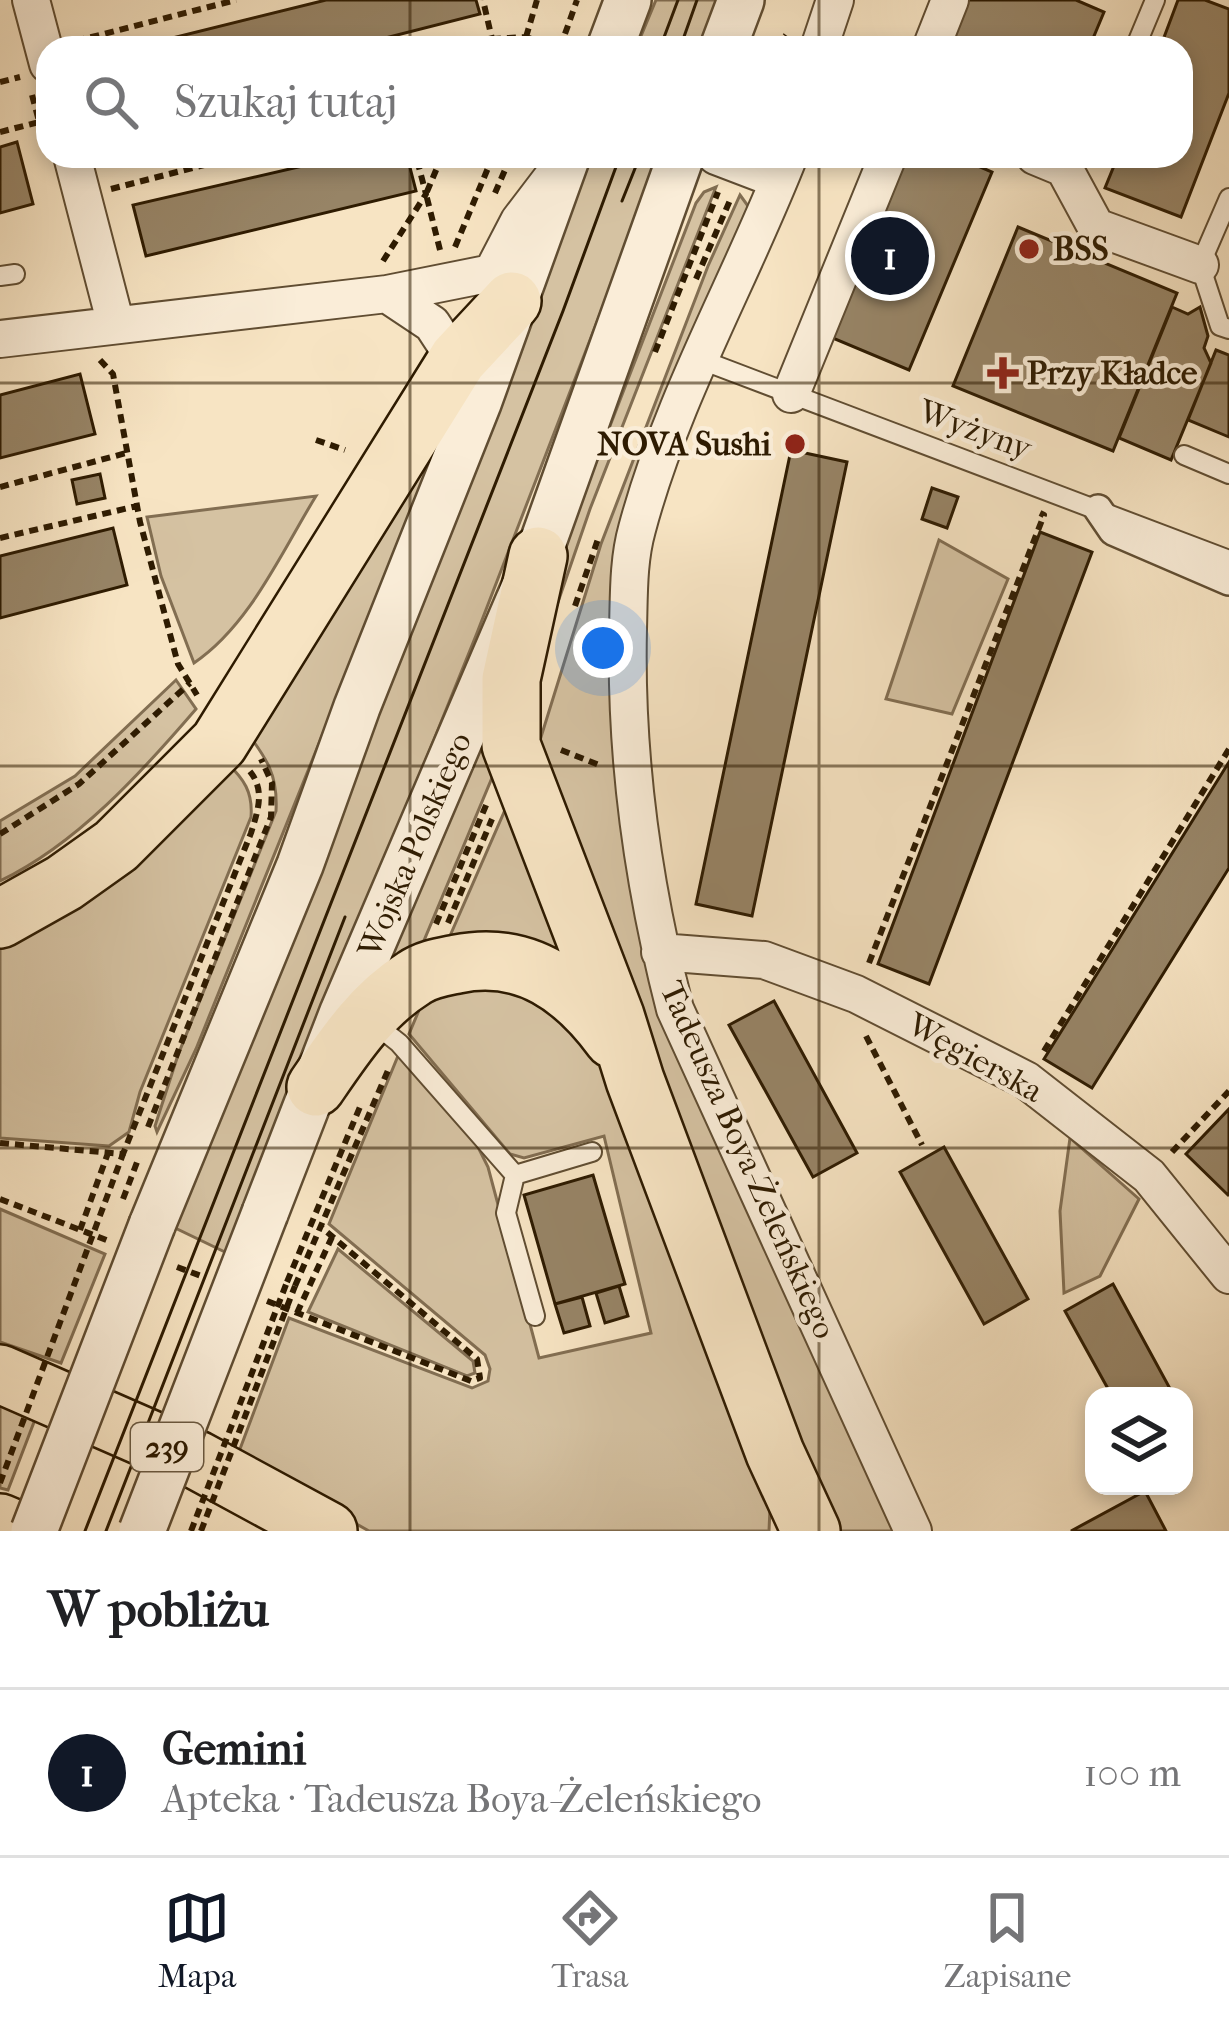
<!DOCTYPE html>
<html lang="pl">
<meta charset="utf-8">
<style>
body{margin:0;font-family:"IM FELL French Canon",serif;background:#f6f6f6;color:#202124}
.controls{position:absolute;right:36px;bottom:36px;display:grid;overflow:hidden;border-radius:24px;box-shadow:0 6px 18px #0003}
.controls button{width:108px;height:108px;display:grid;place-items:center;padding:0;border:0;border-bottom:3px solid #e0e0e0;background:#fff;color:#202124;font:60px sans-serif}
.you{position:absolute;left:603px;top:648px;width:42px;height:42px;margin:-30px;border:9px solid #fff;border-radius:50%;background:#1a73e8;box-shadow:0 0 0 18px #1a73e833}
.badge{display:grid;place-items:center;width:78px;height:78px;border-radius:50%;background:#111827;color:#fff;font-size:39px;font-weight:700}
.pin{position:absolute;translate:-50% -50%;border:6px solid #fff;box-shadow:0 3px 12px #0006}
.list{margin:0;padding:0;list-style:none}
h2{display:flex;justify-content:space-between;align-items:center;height:156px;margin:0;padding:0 48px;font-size:51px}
h2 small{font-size:39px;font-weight:400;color:#757577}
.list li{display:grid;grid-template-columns:78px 1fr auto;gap:36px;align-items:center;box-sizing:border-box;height:168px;padding:0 48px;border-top:3px solid #e0e0e0}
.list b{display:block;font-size:45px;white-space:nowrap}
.list p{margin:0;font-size:39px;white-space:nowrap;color:#757577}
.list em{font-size:39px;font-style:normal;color:#757577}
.icon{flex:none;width:66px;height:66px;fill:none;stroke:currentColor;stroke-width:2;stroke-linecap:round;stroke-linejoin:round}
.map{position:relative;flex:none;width:1229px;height:1531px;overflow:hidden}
.search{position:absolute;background:#fff;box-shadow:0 6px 18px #0003;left:36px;right:36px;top:36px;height:132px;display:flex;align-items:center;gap:30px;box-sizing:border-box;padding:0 42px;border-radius:36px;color:#757577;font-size:45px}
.sheet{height:324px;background:#fff}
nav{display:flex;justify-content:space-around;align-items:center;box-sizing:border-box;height:168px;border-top:3px solid #e0e0e0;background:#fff;font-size:33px;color:#757577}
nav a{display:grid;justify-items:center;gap:6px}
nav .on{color:#111827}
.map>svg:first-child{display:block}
.green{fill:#d5c2a2;stroke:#826e52;stroke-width:3}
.building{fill:#978466;stroke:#2e1b01;stroke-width:3}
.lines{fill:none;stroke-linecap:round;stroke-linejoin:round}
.service-casing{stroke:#604d32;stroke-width:22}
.pedestrian-casing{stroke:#604d32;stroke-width:32}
.minor-casing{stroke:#604d32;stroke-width:40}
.tertiary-casing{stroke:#604d32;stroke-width:50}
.primary-casing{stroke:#2e1b01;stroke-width:62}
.path{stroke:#2e1b01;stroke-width:6;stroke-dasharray:9 6;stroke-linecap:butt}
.service{stroke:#faedd8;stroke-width:18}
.pedestrian{stroke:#faedd8;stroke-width:27}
.minor{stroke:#faedd8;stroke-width:36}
.tertiary{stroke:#faedd8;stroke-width:45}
.primary{stroke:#f7e4c3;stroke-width:57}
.tram{stroke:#2e1b01;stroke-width:3}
.tertiary-bridge-casing{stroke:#604d32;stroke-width:50;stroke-linecap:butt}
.path-bridge{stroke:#2e1b01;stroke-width:6;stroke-dasharray:9 6;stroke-linecap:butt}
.tertiary-bridge{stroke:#faedd8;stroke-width:45}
.grid{fill:none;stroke:#2e1b01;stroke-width:3;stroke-opacity:0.55}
.poi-dot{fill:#8f2418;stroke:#faedd8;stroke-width:4.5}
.labels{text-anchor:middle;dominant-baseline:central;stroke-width:9;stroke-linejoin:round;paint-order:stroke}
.shield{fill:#faedd8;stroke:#6b5a42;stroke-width:3}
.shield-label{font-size:30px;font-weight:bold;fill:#2e1b01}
.poi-label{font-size:33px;font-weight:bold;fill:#2e1b01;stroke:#faedd8;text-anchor:start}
.street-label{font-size:33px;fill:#2e1b01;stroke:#faedd8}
</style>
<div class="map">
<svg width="1229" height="1531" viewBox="0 0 1229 1531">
<rect width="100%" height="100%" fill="#f7e4c3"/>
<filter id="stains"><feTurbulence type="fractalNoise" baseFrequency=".00167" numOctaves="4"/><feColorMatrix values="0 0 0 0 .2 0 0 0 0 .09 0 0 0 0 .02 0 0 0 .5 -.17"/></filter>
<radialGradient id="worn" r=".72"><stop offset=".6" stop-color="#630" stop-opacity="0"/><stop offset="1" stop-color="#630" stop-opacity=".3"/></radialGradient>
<path class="green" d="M656,0H722L703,48H636Z
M592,156H661L477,633L227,1253L169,1225Z
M716,187L590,509L525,698L532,628L696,203L704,192Z
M740,195L748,206V225L640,457L623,532L640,934L897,1531H826L532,766L601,544L708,266Z
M458,398L196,1049L157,1132L155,1126L178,1055L276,811C278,775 267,759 246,731Z
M316,496C281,553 250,625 194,663L161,576L147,517Z
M939,540L1008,579L952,714L886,699Z
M176,680L196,709C141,773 77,844 0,881V821L75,776Z
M485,707L499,761L415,962L382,975Z
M226,762C244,779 253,792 251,817L140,1092L129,1132L109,1146L0,1138V944Z
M512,794L589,992L446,945Z
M527,981L599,1058L770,1508L769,1531H369L237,1457L289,1318L472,1388L488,1381L490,1369L485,1355L329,1224L400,1051L468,1127L488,1167L539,1358L651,1333L604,1136L524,1158L510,1154L409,1034L430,984Z
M1070,1138L1139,1199L1100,1276L1064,1293L1060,1211Z
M0,1209L105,1254L61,1363L0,1342Z
M338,1249L473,1361L475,1373L467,1376L308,1312Z
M0,1394L39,1409L8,1490L0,1488Z"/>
<path class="building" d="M326,0H476L480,14L346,48H132Z
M962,0H1076L1104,12L1089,48H942Z
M1178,0H1205L1229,9V93L1181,217L1105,188L1118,156H1181V48H1160Z
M17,142L33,204L0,213V147Z
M346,156H407L416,191L146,256L133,205Z
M897,156H955L992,172L909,370L823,334Z
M1018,227L1177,293L1113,451L953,386Z
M1172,307L1188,314L1200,307L1208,336L1204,348L1211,363L1171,460L1119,438Z
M1216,350L1229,355V437L1188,420Z
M80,374L95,434L0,458V395Z
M791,450L847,462L752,916L696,904Z
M100,474L105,498L77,504L72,480Z
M932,488L958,497L947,528L922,519Z
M113,528L127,585L0,618V556Z
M1040,532L1092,552L929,984L878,964Z
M1229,762V868L1092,1088L1044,1059Z
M774,1001L857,1153L813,1177L729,1025Z
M1229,1109V1194L1228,1195L1186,1154Z
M944,1147L1028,1299L984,1324L900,1172Z
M593,1175L625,1284L555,1304L524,1195Z
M1113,1284L1174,1396H1112L1065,1311Z
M619,1286L628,1316L605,1323L596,1293Z
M582,1297L590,1326L564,1333L555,1304Z
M1145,1491L1166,1531H1071Z"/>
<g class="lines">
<g class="service-casing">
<path id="service" d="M1135,48L1155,0
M1229,198L1200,265L1220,326L1229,329
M0,276L15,274
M699,359L1229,560
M1184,455L1229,474
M375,1024L399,1043L515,1175L506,1213L535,1316
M515,1175L592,1152"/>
</g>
<g class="pedestrian-casing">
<path id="pedestrian" d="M1098,509L1113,531L1229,581"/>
</g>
<g class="minor-casing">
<path id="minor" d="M31,0L48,64
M819,48L835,0
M931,48L950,0
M72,156L116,325
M716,156L779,180
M789,156C740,281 672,398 637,529C628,561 629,596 628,629C625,757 643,885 675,1009L913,1531
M1035,156L1064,168L1096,227L1200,265
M387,294L492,273L519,221L551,179
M0,339L387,294L432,324L466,376
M791,394L888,156
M660,952L764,960L856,994L1026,1080L1149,1176L1229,1275"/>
</g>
<g class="tertiary-casing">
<path id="tertiary" d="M610,48L628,0
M723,48L741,0
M265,1213L343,1012L538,556L681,156
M152,1225L300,865L357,707L478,403L567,156"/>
</g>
<g class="primary-casing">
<path id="primary" d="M538,556L511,679V745L615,1016L635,1080L775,1453L811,1531
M0,919L64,883L116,846L219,743L458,359L512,301
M316,1087C344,1046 371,1005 414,978C427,969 442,967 457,964C525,950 575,987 613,1039
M0,1374L197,1460L328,1531
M0,1523L19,1531"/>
</g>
<path class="path" d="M526,37L537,0
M492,39L526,37L541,42L539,48
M76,41L236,0
M541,42L554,48
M458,48L492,39L483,0
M496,48L503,36
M560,48L577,0
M776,48L786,35
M0,82L20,77
M32,95L44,140
M0,132L39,122
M111,189L239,156
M495,193L511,156
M455,247L493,156
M440,250L426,194L442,156
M383,261L426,194L416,156
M696,279L731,198
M655,352L718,192
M100,360L113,374L140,522L178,664L197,695
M316,440L345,450
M0,487L130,452
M0,538L137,506
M575,606L598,539
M561,750L599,765
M0,834L79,784L190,683
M448,923L492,819
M436,924L487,803
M869,963L1044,515L1040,513
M866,1036L922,1145
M1044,1051L1229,749
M148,1127L271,817L272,783L261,759
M0,1143L123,1154L251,833C258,810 266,789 248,769
M1172,1152L1229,1091
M0,1199L109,1241
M80,1230L108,1153
M177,1267L204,1277
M287,1282L362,1102
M295,1286L389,1068
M267,1301L471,1381L480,1378L477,1359L321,1227
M297,1313L332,1237"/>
<use href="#service" class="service"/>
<use href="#pedestrian" class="pedestrian"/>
<use href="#minor" class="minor"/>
<use href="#tertiary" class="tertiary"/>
<use href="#primary" class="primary"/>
<path class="tram" d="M660,48L678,0
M680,48L697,0
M622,201L640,156
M85,1531L563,311L620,156
M106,1531L345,917"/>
<g class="tertiary-bridge-casing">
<path id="tertiary-bridge" d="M34,1531L152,1225
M142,1531L265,1213"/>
</g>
<path class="path-bridge" d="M123,1199L139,1157
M0,1483L123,1154
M191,1531L287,1282
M201,1531L295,1286"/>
<use href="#tertiary-bridge" class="tertiary-bridge"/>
</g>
<path class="grid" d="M410,0V48M819,0V48M410,156V1531M819,156V1531M0,383H1229M0,766H1229M0,1148H1229"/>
<g class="poi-dot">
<circle cx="1029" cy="249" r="12"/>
<path d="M997 355h12v12h12v12h-12v12h-12v-12h-12v-12h12z"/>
<circle cx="795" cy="444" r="12"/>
</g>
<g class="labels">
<rect class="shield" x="131" y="1423" width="72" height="48" rx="9"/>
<g class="shield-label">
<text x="167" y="1447">239</text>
</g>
<g class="poi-label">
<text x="1053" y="249">BSS</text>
<text x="1027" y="373">Przy Kładce</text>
<text x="771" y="444" text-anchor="end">NOVA Sushi</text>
</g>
<g class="street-label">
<text transform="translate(975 430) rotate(20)">Wyżyny</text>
<text transform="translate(415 845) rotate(-67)">Wojska Polskiego</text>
<text transform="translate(975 1058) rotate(29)">Węgierska</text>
<text transform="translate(748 1160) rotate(66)">Tadeusza Boya-Żeleńskiego</text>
</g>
</g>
<rect width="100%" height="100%" filter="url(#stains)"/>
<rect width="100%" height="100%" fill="url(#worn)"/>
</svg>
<div class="controls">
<button><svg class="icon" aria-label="layers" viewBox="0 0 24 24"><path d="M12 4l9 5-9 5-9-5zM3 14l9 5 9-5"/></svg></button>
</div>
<div class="you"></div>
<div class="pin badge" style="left:890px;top:256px">1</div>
<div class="search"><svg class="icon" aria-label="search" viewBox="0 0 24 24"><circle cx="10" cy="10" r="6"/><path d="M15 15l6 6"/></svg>Szukaj tutaj</div>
</div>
<section class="sheet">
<h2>W pobliżu<small></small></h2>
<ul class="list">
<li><span class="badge">1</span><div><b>Gemini</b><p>Apteka · Tadeusza Boya-Żeleńskiego</p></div><em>100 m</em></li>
</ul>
</section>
<nav>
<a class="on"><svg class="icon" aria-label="map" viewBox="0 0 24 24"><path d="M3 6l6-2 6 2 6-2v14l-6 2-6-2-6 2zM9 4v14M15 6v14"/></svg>Mapa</a>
<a><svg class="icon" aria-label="directions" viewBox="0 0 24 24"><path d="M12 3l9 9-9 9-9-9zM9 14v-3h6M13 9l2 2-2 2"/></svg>Trasa</a>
<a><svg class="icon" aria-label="saved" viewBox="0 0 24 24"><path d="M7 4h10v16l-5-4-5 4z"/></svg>Zapisane</a>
</nav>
